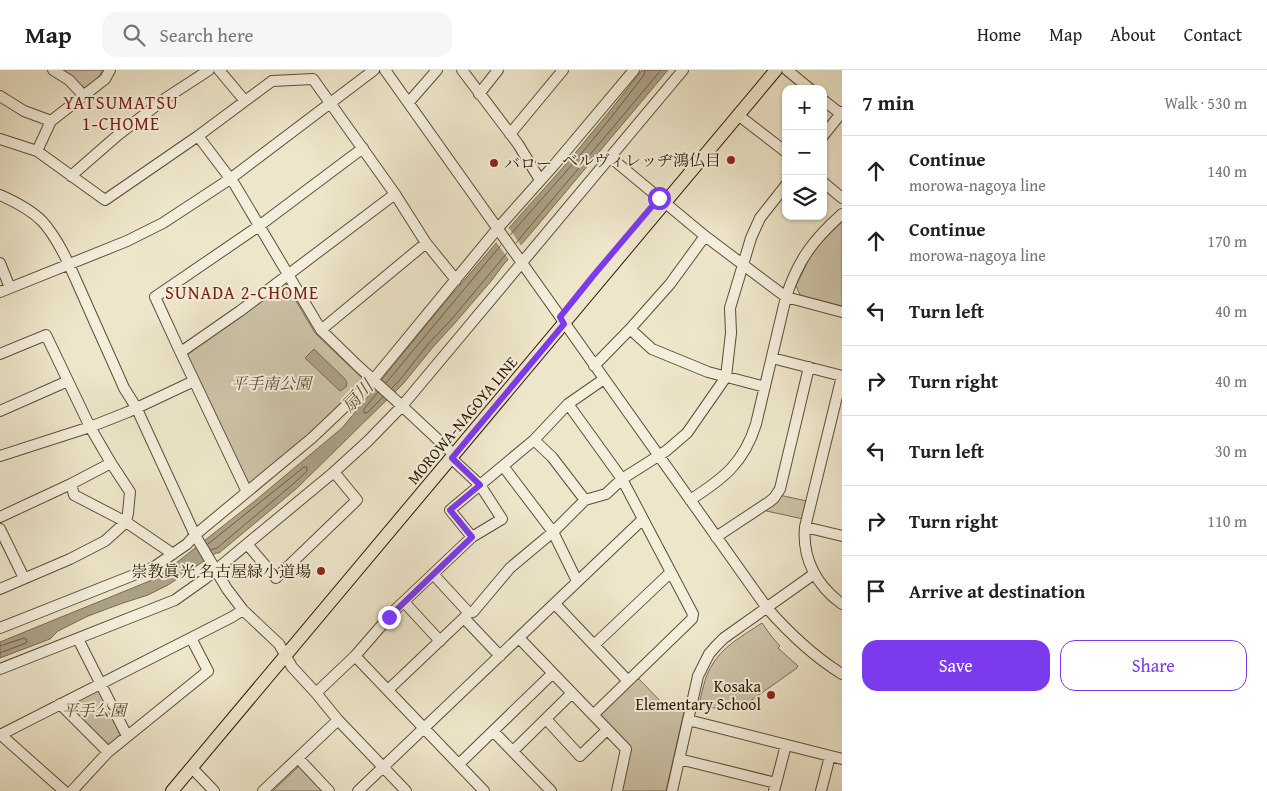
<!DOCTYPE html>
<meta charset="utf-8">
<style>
body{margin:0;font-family:"Gentium Book Plus","Noto Serif JP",serif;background:#f6f6f6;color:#202124}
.controls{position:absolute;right:15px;top:15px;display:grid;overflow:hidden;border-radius:10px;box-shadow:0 1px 4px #0004}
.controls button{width:45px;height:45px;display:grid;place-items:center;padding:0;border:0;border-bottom:1px solid #e0e0e0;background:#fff;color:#202124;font:25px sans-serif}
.stop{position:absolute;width:15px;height:15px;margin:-11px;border:4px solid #7c3aed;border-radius:50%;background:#fff}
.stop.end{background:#7c3aed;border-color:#fff;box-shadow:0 1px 5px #0008}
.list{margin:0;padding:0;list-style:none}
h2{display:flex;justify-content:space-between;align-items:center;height:65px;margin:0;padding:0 20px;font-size:21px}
h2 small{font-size:16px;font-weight:400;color:#757577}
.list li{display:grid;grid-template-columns:32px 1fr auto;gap:15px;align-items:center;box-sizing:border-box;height:70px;padding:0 20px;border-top:1px solid #e0e0e0}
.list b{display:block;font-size:19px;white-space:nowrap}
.list p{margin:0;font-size:16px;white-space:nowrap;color:#757577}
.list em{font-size:16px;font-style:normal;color:#757577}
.actions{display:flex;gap:10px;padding:15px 20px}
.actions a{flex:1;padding:11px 0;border:1px solid #7c3aed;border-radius:15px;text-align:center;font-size:18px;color:#7c3aed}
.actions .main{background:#7c3aed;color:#fff}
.icon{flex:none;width:28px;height:28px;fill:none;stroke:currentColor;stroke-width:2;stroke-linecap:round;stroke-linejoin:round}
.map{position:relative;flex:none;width:842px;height:721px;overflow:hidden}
header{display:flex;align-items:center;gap:30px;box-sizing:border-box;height:70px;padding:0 25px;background:#fff;border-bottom:1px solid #e0e0e0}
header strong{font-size:24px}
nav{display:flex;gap:28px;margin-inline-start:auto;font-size:18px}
.search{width:350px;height:45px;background:#f6f6f6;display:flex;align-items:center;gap:12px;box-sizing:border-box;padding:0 18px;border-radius:15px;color:#757577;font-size:19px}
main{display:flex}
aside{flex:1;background:#fff}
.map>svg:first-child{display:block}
.green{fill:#cdc3a9;stroke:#7c6e56}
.water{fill:#aca187;stroke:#786b52}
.pier{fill:#eee6cb}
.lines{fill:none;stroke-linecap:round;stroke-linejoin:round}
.shore{stroke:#6c5e44;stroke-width:1}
.minor-casing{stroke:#5c4d34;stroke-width:12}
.major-casing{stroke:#2b1a02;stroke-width:14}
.minor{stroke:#f4efdd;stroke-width:10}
.major{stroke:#eee6cb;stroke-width:12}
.route{stroke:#7c3aed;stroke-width:6}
.poi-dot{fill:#8f2418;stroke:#f4efdd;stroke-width:2}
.labels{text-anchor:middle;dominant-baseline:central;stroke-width:4;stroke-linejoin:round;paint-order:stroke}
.poi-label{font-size:16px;fill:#2b1a02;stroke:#f4efdd;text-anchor:end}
.park-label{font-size:16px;font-style:italic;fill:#5c4d34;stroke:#f4efdd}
.street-label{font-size:16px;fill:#2b1a02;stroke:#f4efdd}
.neighbourhood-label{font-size:18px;letter-spacing:1px;fill:#7a1f14;stroke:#f4efdd}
.water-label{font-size:18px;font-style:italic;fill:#5f5037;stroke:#f4efdd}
</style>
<header>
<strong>Map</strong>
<div class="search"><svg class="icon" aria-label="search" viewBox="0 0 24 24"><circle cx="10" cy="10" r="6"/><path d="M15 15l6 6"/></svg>Search here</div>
<nav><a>Home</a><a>Map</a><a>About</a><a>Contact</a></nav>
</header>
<main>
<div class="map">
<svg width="842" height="721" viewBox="0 0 842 721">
<rect width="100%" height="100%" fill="#eee6cb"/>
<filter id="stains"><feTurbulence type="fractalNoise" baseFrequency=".004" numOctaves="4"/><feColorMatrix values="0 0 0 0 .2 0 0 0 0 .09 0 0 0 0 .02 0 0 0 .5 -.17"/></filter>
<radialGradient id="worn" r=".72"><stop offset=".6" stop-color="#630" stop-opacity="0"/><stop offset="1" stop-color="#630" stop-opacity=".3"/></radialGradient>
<path class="green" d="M57,0H103L90,21Z
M842,152V236L800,225L796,216C800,208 804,199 808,191C817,176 829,164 842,152Z
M283,213L286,214L315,263L363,309L362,315L339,341L249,417L187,285Z
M779,425L807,431L803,449L762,440Z
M762,553L772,567L780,576L778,578L798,596L797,598L739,639L727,636L714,638L699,635C702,623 704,608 711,597C721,577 744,565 762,553Z
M635,608L639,609L664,635L682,639L684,642L666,721H620L629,679L598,643Z
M98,618L124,663L111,676H106L68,639L69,633Z
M299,696H301L325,721H273Z"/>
<path class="water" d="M642,0H668L532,162L504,194L492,210L455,253L433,277L403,314L296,419L219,483H216L168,515L148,525L123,533L88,546L58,561L50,569L0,588V572L157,508L256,430L342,358L436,243L516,150L567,93L609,42Z
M314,279L345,309L347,313L346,317L340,321L305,288Z"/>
<path class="pier" d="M508,157L522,177L510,191L496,172Z"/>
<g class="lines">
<path class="shore" d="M510,165L571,96L613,45L644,5L645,0
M516,173L661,0
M386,313L501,175
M392,318L399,311L429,273L451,250L507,183
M378,322L364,339V343H367L383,327
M208,474L304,397H307V401L292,415L217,478L211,480
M0,576L24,568L27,570L26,573L0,583"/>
<g class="minor-casing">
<path id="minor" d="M53,0L69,10L83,25
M219,0L245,31
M385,0L767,538C789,563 813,586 842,604
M462,0L518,74L540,110
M787,0L810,19
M479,24L498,0
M0,26L24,41L51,51
M823,30L841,44
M409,32L437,0
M738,45L786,82
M510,64L563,0
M198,66L235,115L321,260L358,296L402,336L449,380
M823,66L842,42
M0,69L37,81L105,130L198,66L272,11L313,9L395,124L426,173L456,210
M37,81L51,51L105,9L110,0
M610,87L705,166L786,227L842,242
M71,106L118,65L166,28L209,0
M823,112L842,128
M0,125C16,132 30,139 42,151C61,172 72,202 84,228C97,258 111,288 124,318L136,337L195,465L227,519L243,540L279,574L292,597L316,623L338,650L406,721
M0,193L10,218
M0,222L127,171L163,153L230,109L374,0
M630,259L652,279L708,302L765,317
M321,260L426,173
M181,282L240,241L395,124
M0,284L46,265L90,357L111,393L130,422L128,443L126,452L105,471L70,489L0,519
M772,288L842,306
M594,296L630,259L670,214L705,166
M568,334L604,309
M0,341L68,311
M0,386L90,357L128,342L194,311
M451,388L480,415L502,449L472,467
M503,396L553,462L577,511
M71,414L74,425L126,452L173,484
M247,422L178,277L155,227L259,156L363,78
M690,430C723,409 744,393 756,354L786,227C798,190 813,170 842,144
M0,447L71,414L111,393
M805,457L842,306
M0,459L24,508
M842,466L805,457C802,489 817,516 842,534
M716,467L769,432L774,428L780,419L809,297
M247,474L276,508L357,430L334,402
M433,504L469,543
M404,532L440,571
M555,534L628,611
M464,548L500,586
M0,558L154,497L187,474L195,465L312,368L373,310L498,158L555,94L634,0
M519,568L626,679L617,721
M78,569L127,666
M594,575L671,502
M355,586L484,721
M0,599L175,530L206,508L334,402L368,371L402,336L683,0
M388,620L469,543L473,542L510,498L553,462L585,430L606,424L622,409L666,381L687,363L726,307L731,263L730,238L751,168L760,148L786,115
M316,623L355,586L395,540L472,467L450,440L534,370L552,387L585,430
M60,634L108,682
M593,645L692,549L693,544L643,449
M546,649L580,686L607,660
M688,650L842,689
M493,661L551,721
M0,664L64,721
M0,665L232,547L243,540
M513,681L571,624
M298,688L329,721
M679,689L776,713
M459,694L552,604
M192,698L214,721
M72,721L108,682L208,601L191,568
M263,721L338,650
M358,721L643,449L622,409L568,334L534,370
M672,721L698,606L709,584L716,576L724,568L814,504
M774,721L786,675
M821,721L830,686"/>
</g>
<g class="major-casing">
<path id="major" d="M172,721L776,0"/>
</g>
<use href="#minor" class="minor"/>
<use href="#major" class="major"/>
</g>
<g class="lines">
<path class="route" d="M389,547L472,467L450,440L480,415L452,388L564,254L560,247L593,206L659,128"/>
</g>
<g class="poi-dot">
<circle cx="731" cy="90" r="5"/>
<circle cx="494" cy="93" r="5"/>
<circle cx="321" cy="501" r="5"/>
<circle cx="771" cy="625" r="5"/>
</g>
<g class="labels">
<g class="poi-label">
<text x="721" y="90">ベルヴィレッヂ鴻仏目</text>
<text x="504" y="93" text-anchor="start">バロー</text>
<text x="311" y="501">崇教眞光 名古屋緑小道場</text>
<text x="761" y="616">Kosaka<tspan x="761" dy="18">Elementary School</tspan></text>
</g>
<g class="park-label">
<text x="271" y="313">平手南公園</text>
<text x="94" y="640">平手公園</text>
</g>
<g class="street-label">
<text transform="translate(462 350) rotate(-50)">MOROWA-NAGOYA LINE</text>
</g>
<g class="neighbourhood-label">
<text x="121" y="32">YATSUMATSU<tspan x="121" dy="21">1-CHOME</tspan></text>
<text x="242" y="222">SUNADA 2-CHOME</text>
</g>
<g class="water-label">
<text transform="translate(357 326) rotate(-46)">扇川</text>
</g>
</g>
<rect width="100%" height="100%" filter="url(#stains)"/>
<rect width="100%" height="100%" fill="url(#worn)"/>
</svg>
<div class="controls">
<button>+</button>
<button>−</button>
<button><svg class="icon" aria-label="layers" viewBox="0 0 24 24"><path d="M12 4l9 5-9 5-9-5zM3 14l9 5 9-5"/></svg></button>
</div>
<div class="stop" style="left:659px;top:128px"></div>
<div class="stop end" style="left:389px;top:547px"></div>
</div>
<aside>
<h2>7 min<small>Walk · 530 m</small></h2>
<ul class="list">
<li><svg class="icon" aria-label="ahead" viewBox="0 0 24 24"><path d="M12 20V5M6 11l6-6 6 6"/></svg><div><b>Continue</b><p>morowa-nagoya line</p></div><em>140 m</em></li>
<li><svg class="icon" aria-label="ahead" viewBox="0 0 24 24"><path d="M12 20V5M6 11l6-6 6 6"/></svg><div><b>Continue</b><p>morowa-nagoya line</p></div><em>170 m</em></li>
<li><svg class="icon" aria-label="left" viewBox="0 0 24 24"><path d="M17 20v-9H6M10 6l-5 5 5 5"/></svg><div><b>Turn left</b></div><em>40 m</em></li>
<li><svg class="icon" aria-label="right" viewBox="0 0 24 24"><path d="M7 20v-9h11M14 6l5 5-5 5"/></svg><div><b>Turn right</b></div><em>40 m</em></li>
<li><svg class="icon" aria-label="left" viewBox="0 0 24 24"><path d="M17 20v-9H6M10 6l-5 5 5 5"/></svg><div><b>Turn left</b></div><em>30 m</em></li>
<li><svg class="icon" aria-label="right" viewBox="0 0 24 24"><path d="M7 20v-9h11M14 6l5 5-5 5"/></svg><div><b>Turn right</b></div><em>110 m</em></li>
<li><svg class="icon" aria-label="arrive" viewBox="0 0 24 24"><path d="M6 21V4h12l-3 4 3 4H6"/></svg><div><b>Arrive at destination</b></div></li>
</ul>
<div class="actions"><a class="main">Save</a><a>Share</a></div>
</aside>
</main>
